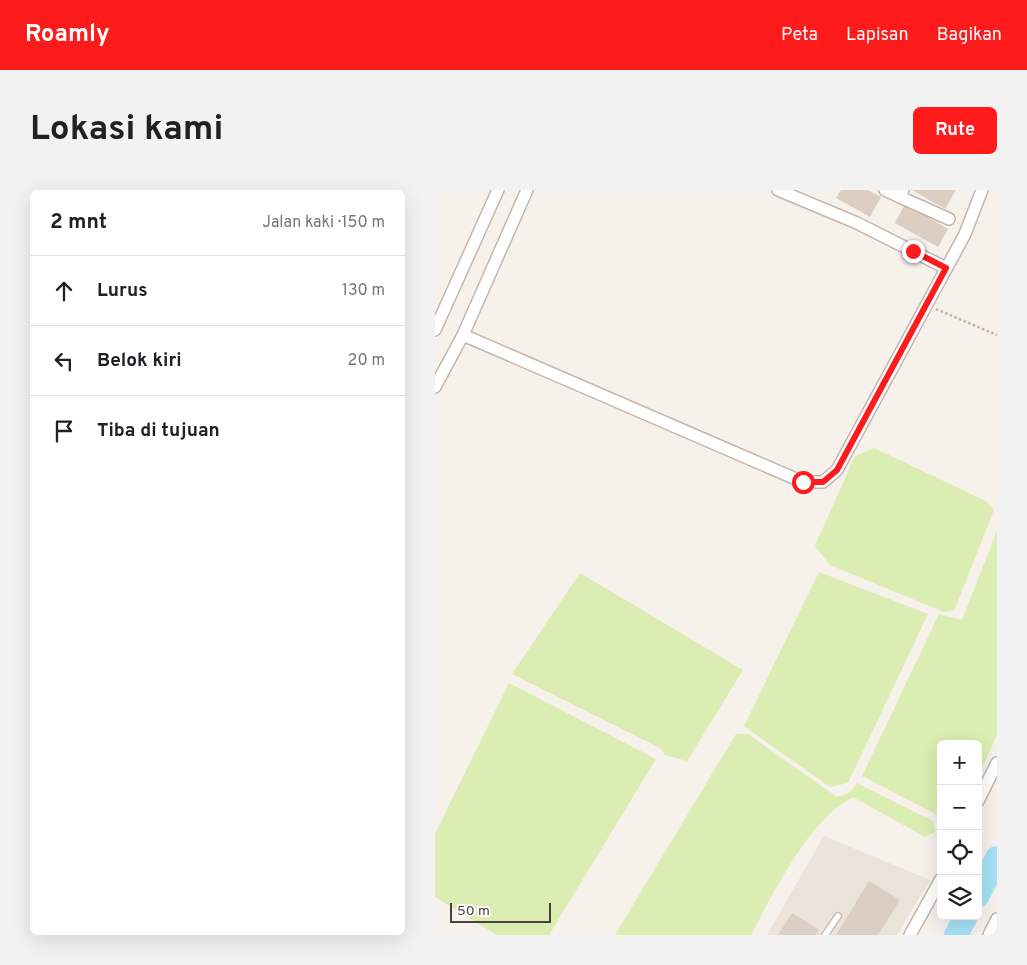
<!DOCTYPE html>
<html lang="id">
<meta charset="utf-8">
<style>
body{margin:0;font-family:Overpass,sans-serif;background:#f2f2f2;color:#202124}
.controls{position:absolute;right:15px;bottom:15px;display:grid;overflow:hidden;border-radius:8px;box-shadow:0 5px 20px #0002}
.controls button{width:45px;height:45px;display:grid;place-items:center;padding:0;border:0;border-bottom:1px solid #e0e0e0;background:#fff;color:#202124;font:25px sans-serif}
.scale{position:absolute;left:15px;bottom:12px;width:101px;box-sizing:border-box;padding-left:5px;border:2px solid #4c4138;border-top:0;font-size:14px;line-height:18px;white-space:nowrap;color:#4c4138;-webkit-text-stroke:4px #fff;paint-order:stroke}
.stop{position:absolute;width:15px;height:15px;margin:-11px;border:4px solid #ff1a1b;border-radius:50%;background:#fff}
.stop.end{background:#ff1a1b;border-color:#fff;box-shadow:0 1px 5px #0008}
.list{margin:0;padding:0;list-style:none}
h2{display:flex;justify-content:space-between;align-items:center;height:65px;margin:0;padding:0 20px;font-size:21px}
h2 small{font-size:16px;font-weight:400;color:#757577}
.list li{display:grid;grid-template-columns:32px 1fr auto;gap:15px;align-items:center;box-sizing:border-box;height:70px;padding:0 20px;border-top:1px solid #e0e0e0}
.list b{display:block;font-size:19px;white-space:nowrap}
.list em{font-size:16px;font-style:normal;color:#757577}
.icon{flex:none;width:28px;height:28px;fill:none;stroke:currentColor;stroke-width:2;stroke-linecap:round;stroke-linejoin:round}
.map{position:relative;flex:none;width:562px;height:745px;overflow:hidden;border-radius:8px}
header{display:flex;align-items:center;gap:30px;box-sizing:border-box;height:70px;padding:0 25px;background:#ff1a1b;color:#fff}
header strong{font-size:24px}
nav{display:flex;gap:28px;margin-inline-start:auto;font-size:18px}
.intro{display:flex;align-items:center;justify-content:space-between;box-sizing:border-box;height:120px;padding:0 30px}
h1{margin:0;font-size:35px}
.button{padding:12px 22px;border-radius:8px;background:#ff1a1b;color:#fff;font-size:18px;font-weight:700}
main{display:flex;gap:30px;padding:0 30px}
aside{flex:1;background:#fff;border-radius:8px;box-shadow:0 5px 20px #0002}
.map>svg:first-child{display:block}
.residential{fill:#ebe2d9}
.green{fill:#dbedb2}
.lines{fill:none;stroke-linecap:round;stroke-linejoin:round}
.river{stroke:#a5e1f6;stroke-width:24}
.building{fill:#dccec2}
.service-casing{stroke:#c3b7ad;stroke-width:8}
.minor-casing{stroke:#c3b7ad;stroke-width:14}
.path{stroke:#c6b19d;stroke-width:2.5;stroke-dasharray:2.5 2.5;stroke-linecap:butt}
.service{stroke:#fff;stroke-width:5.5}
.minor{stroke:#fff;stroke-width:11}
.route{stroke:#ff1a1b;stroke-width:6}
</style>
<header>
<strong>Roamly</strong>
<nav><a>Peta</a><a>Lapisan</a><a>Bagikan</a></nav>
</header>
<div class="intro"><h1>Lokasi kami</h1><a class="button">Rute</a></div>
<main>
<aside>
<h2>2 mnt<small>Jalan kaki · 150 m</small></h2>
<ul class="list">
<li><svg class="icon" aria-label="ahead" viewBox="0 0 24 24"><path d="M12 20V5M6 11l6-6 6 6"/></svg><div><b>Lurus</b></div><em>130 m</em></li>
<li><svg class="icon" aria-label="left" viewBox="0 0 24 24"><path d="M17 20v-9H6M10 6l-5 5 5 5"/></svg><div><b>Belok kiri</b></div><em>20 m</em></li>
<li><svg class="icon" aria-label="arrive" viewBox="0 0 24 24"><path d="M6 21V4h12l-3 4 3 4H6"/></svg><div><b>Tiba di tujuan</b></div></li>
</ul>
</aside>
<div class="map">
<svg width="562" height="745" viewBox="0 0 562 745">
<rect width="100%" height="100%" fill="#f6f1eb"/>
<path class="residential" d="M389,646L495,690L462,745H332Z"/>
<path class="green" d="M439,258L551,311L559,320L519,421L509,422L395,375L380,356L420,266Z
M562,341V545L543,587V554H506V627L427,586L504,424L527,430Z
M384,382L493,424L413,593L395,597L309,536Z
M145,383L308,480L252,571L230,565L225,558L77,484Z
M74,493L221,569L114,745H62L0,707V644Z
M301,544H313L402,607L414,603L422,593L498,631L500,642L490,647L418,607C374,629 339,702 316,745H180Z"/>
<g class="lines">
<path class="river" d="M543,705L562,668
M521,745L531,726"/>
</g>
<path class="building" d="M406,0H433L446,7L435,27L401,8Z
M477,0H521L510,19Z
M470,14L513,39L503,57L460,33Z
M434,691L465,710L443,745H401Z
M357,723L384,740L381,745H343Z"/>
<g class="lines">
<g class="service-casing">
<path id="service" d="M390,745L403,726"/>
</g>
<g class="minor-casing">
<path id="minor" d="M343,0L422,33L511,78
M450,0L465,7L468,0
M465,7L514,29
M0,140L63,0
M28,145L368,292H388L402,280L530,44L547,0
M0,197L28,145L92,0
M543,611L562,573
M475,745L506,689
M554,745L562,729"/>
</g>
<path class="path" d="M501,119L562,145"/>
<use href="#service" class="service"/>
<use href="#minor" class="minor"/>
</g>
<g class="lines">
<path class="route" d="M368,292H388L402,280L511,78L478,61"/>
</g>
</svg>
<div class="controls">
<button>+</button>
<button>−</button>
<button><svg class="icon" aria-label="locate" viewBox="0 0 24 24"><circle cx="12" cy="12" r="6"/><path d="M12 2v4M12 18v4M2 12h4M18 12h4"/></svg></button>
<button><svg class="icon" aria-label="layers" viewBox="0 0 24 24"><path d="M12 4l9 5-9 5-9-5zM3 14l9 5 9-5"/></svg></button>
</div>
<div class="scale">50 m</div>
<div class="stop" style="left:368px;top:292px"></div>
<div class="stop end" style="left:478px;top:61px"></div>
</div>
</main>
